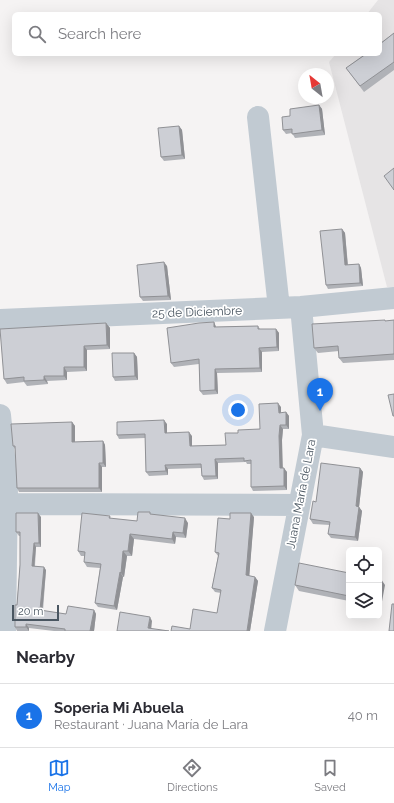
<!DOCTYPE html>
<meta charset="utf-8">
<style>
body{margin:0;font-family:Raleway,sans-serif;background:#f7f7f7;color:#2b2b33}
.controls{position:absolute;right:12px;bottom:12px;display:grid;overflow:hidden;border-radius:6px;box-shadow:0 4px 16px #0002}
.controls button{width:36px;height:36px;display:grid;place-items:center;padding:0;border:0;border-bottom:1px solid #e1e1e2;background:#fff;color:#2b2b33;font:20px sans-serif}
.compass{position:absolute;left:298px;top:68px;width:36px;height:36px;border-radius:50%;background:#fff;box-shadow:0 4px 16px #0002;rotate:329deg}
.scale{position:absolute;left:12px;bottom:10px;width:47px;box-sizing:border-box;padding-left:4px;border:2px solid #4a5661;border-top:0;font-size:11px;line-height:14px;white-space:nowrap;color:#4a5661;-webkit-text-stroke:3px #fff;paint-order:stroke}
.you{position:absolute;left:238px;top:410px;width:14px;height:14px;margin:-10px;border:3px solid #fff;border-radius:50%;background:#1a73e8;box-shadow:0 0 0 6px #1a73e833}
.badge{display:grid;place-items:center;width:26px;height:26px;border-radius:50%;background:#1a73e8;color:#fff;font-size:13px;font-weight:700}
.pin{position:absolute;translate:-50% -33px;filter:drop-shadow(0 1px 2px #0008)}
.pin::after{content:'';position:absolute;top:21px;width:14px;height:12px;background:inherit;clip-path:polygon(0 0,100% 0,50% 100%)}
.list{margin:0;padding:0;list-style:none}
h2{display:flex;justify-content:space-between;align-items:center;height:52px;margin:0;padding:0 16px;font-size:17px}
h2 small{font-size:13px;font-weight:400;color:#7c7c81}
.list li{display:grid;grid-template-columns:26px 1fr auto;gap:12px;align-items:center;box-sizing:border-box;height:64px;padding:0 16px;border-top:1px solid #e1e1e2}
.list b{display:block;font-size:15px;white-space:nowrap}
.list p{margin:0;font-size:13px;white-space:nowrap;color:#7c7c81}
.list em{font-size:13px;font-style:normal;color:#7c7c81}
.icon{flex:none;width:22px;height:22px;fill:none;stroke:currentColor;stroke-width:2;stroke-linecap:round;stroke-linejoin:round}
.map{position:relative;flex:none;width:394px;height:631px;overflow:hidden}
.search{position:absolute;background:#fff;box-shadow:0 4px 16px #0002;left:12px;right:12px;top:12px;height:44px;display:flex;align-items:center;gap:10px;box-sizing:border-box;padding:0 14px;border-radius:6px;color:#7c7c81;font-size:15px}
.sheet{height:116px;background:#fff}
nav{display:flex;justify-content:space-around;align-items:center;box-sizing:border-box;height:56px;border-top:1px solid #e1e1e2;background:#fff;font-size:11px;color:#7c7c81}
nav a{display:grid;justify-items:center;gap:2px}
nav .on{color:#1a73e8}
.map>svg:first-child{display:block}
.education{fill:#e6e4e5}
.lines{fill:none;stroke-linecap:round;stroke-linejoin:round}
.minor{stroke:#c1cad2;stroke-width:22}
.wall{fill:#b0b2b7}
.shaded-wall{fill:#909195}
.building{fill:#cdcfd5;stroke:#909195}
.labels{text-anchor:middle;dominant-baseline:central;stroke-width:3.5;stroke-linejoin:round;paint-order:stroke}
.street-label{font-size:12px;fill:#4a5661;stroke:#fff}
</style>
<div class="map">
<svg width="394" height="631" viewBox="0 0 394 631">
<rect width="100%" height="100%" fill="#f5f3f3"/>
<path class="education" d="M378,0H394V287H387L329,62L336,54H380V14H367Z"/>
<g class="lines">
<path class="minor" d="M258,117L279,308
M0,320L301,307L394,298
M0,415L7,486L5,631
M313,435L394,447
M7,504L299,505
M275,631L313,435L301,307"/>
</g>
<path class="wall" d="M394,33V70L364,92L346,68Z
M319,105L322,109L325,135L295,138L292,133L286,134L283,130L290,116Z
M179,126L182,130L185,159L164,161L161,157Z
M342,229L345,233L348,265L359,264L361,268L363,286L328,289L326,285Z
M167,266L171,300L143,301L140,297Z
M394,320V360L343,363L339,358V351L318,353L314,348L386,321Z
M214,322L216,327L258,326L260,329H276L279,333V351L262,352V372L217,373L218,394L203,395L200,391L199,364L174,367L171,363Z
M106,323L110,328V349L87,350V371L67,372V380L47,381L48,384L27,386L24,382L7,384L4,379Z
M134,353L137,357L138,380L115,381L113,377Z
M281,407V413L286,412L289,416V429H283L282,440V468L287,472V490L253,491L251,487V464H247L246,462L218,463V479L204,480L202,476L201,468L168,469V475L149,476L146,472L145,438L119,439L117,435L167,424V433L192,436V446L226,445L238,433L260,429Z
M72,422L75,426V442L103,441L105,445L106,467H102V492H19L17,488L15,449L13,446Z
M360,468L363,472L359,507L362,511L358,541L331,538L328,534L330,525L313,524L310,519L316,502Z
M151,514L188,523L186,538L176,537L175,544L134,539L132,556H127L124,577H123L117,610L98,607L95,603L100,568L87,567L84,562L85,556H81L78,551L110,516L111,519L137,521Z
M41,517V547H36L35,566L46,570L43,611L66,614L94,610L96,614L94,631H54L29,628V631H17L15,627L20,565V536H19L16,532Z
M254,517L249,576L255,577L258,581L250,631H171L190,629L217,613L221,593L215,592L212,588L218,556L215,552L230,519Z
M349,573V601L299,591L295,585Z"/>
<path class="shaded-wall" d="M319,105L322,109L325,135L322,130Z
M179,126L182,130L185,159L182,155Z
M342,229L345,233L348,269L345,265Z
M164,262L167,266L171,300L168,296Z
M359,264L361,268L363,286L360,283Z
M214,322L216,327V331L214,327Z
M106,323L110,328V349L107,345Z
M276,329L279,333V351L277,347Z
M84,346L87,350V371L84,367Z
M259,348L262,352V372L260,368Z
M134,353L137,357L138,380L135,376Z
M64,367L67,372V380L64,376Z
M215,369L217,373L218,394L215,390Z
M44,376L47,381L48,384L44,380Z
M278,403L281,407V416L279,413Z
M286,412L289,416V429L286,425Z
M164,420L167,424V437L165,433Z
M72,422L75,426V446L72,442Z
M280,425L283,429L282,440L283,472L280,468L279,436Z
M189,432L192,436V450L190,446Z
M103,441L105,445L106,467L103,463Z
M215,459L218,463V479L216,476Z
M99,463L102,467V492L99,488Z
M165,465L168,469V475L166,471Z
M284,468L287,472V490L284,486Z
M360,468L363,472L359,507L362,511L358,541L355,537L356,506Z
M38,513L41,517V547L39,543Z
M251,513L254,517L249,580L246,575Z
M185,518L188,523L186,538L183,533Z
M173,532L176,537L175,544L172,539Z
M130,534L134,539L132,556L128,551Z
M34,543L36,547L34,569L32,566Z
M123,551L127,556L124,577L121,573Z
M44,567L46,570L42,614L40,610Z
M120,572L123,577L117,610L114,606Z
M255,577L258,581L250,631H247Z
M381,579L385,585L381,607L379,604V590Z
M94,610L96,614L94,631H90Z
M150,617L152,621L151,631L148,628Z
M26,624L29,628V631L26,627Z"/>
<path class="building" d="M394,33V62L360,86L346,68L366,54H380V44Z
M319,105L322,130L292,134V129L283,130L282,117L290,116V109Z
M179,126L182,155L161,157L158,128Z
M394,168V190L384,176Z
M342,229L345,265L359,264L360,283L326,285L320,231Z
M164,262L168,296L140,297L137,265Z
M385,320V321L394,320V354L339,358L338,346L314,348L312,324Z
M214,322V327L258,326V329H276L277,347L259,348L260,368L215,369V390L200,391L199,359L171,363L167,328L199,323Z
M106,323L107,345L84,346V367H64V376H44V380L24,381V377L4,379L0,329Z
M112,353H134L135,376L113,377Z
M394,394V416H393L388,395Z
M278,403L279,413L286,412V425H280L279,436L280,468H284V486L251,487V460L244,461V458L215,459L216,476H202L201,464L165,465L166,471L146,472L145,434L117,435V422L164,420L165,433L189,432L190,446L226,445L225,433H238V430L260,429L259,404Z
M72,422V442L103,441V463H99V488H17L15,446H13L11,424Z
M321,463L360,468L356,506L359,507L355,537L328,534L330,522L310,519L313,501L316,502Z
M138,512H150V514L185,518L183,533L173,532L172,539L130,534L128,551H123L121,573L120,572L114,606L95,603L101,564L84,562L85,552L78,551L82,513L110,516L109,518L137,521Z
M16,513H38L39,543H34L32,566L44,567L40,610L66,614L68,606L94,610L90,631H65V629L26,624V627H15V605H17L20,565V532H16Z
M230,513H251L246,575L255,577L247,631H171L172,626L190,629L193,609L217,613L221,590L212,588L219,553L215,552L218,518L230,519Z
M299,563L349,573V596L295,585Z
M379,579H381L379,590Z
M392,604H394V631H389Z
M120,612L150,617L148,628L169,631H117Z"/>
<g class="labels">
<g class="street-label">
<text transform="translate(197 312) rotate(-2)">25 de Diciembre</text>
<text transform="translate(301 494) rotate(-79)">Juana María de Lara</text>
</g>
</g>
</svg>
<div class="controls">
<button><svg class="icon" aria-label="locate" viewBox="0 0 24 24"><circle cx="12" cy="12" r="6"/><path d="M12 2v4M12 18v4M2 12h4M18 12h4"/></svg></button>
<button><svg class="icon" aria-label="layers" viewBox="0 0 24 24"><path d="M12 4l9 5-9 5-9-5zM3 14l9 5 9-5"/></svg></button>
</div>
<svg class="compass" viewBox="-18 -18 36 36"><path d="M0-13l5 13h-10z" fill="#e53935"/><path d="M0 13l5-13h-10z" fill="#7c7c81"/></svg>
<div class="scale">20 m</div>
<div class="you"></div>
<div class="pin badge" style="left:320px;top:411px">1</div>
<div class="search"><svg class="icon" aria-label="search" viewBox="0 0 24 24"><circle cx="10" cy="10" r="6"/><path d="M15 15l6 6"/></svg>Search here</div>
</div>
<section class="sheet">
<h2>Nearby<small></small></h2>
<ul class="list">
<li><span class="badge">1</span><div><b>Soperia Mi Abuela</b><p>Restaurant · Juana María de Lara</p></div><em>40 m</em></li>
</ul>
</section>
<nav>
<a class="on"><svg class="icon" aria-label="map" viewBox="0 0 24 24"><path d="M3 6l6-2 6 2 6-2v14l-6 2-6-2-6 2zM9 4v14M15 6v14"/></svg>Map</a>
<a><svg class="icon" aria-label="directions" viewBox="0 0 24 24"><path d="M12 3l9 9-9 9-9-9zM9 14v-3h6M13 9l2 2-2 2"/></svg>Directions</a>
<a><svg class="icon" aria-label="saved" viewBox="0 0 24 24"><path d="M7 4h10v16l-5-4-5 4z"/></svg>Saved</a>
</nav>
